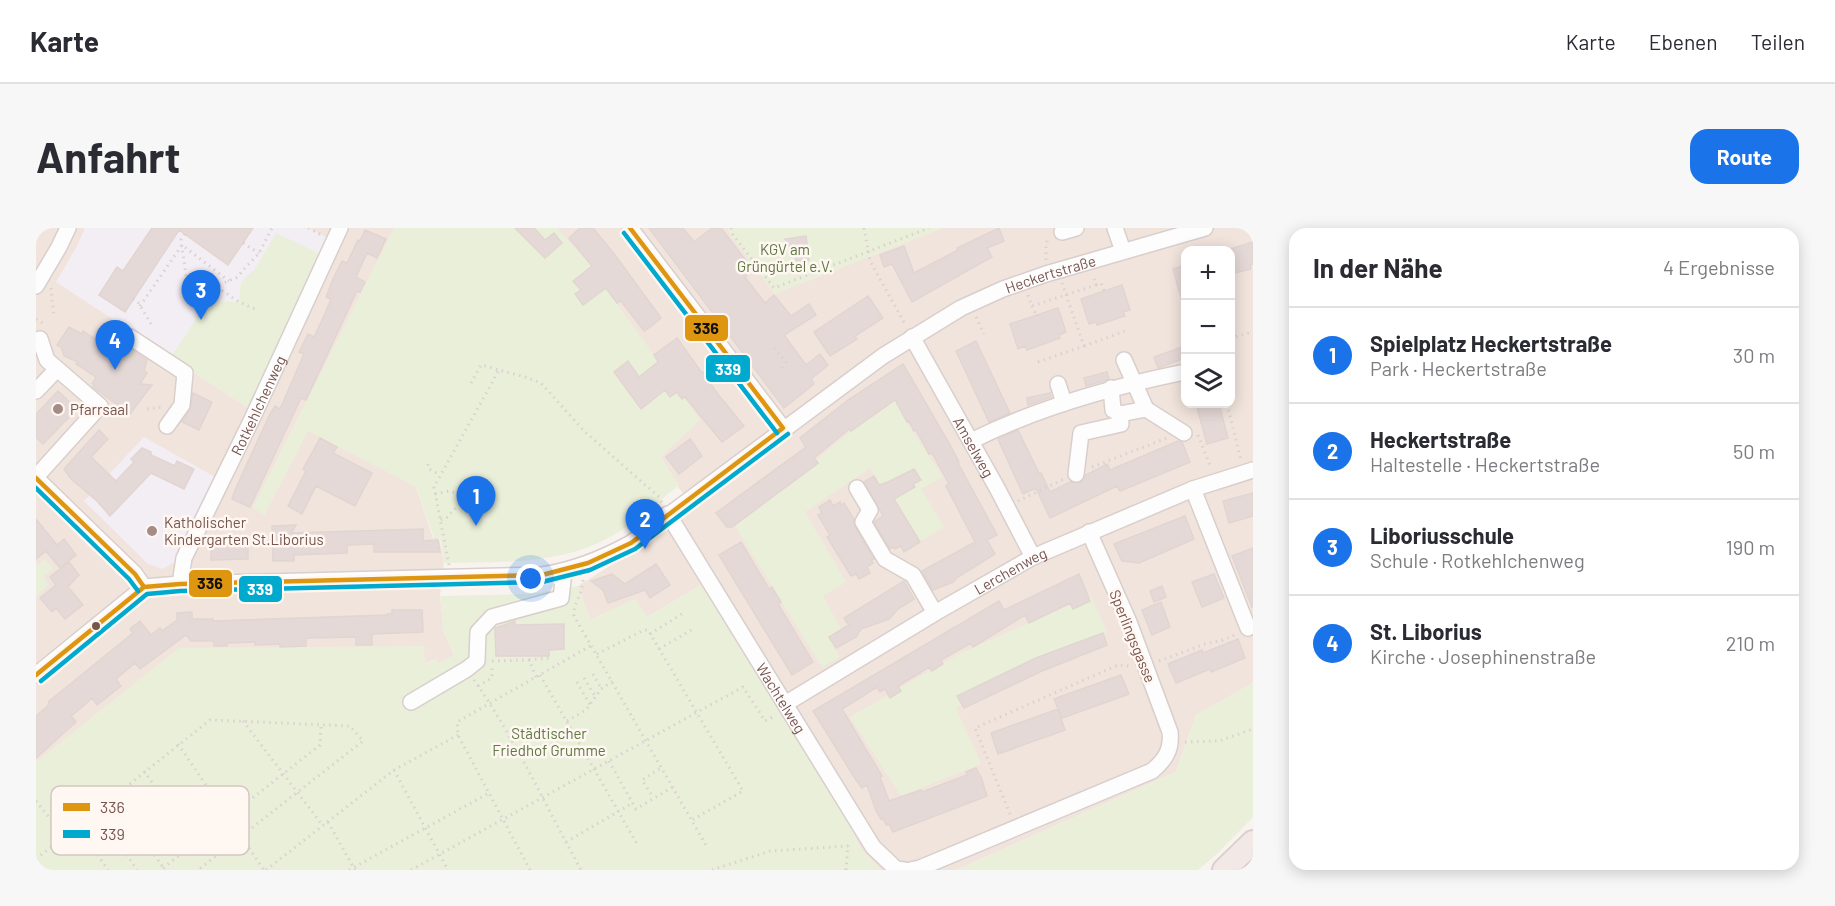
<!DOCTYPE html>
<html lang="de">
<meta charset="utf-8">
<style>
body{margin:0;font-family:Barlow,sans-serif;background:#f7f7f7;color:#2b2b33}
.controls{position:absolute;right:18px;top:18px;display:grid;overflow:hidden;border-radius:12px;box-shadow:0 3px 15px #0003}
.controls button{width:54px;height:54px;display:grid;place-items:center;padding:0;border:0;border-bottom:2px solid #e1e1e2;background:#fff;color:#2b2b33;font:30px sans-serif}
.you{position:absolute;left:495px;top:351px;width:21px;height:21px;margin:-15px;border:4px solid #fff;border-radius:50%;background:#1a73e8;box-shadow:0 0 0 9px #1a73e833}
.badge{display:grid;place-items:center;width:39px;height:39px;border-radius:50%;background:#1a73e8;color:#fff;font-size:20px;font-weight:700}
.pin{position:absolute;translate:-50% -50px;filter:drop-shadow(0 2px 3px #0008)}
.pin::after{content:'';position:absolute;top:32px;width:21px;height:18px;background:inherit;clip-path:polygon(0 0,100% 0,50% 100%)}
.list{margin:0;padding:0;list-style:none}
h2{display:flex;justify-content:space-between;align-items:center;height:78px;margin:0;padding:0 24px;font-size:26px}
h2 small{font-size:20px;font-weight:400;color:#7c7c81}
.list li{display:grid;grid-template-columns:39px 1fr auto;gap:18px;align-items:center;box-sizing:border-box;height:96px;padding:0 24px;border-top:2px solid #e1e1e2}
.list b{display:block;font-size:22px;white-space:nowrap}
.list p{margin:0;font-size:20px;white-space:nowrap;color:#7c7c81}
.list em{font-size:20px;font-style:normal;color:#7c7c81}
.icon{flex:none;width:33px;height:33px;fill:none;stroke:currentColor;stroke-width:2;stroke-linecap:round;stroke-linejoin:round}
.map{position:relative;flex:none;width:1217px;height:642px;overflow:hidden;border-radius:18px}
header{display:flex;align-items:center;gap:36px;box-sizing:border-box;height:84px;padding:0 30px;background:#fff;border-bottom:2px solid #e1e1e2}
header strong{font-size:28px}
nav{display:flex;gap:33px;margin-inline-start:auto;font-size:21px}
.intro{display:flex;align-items:center;justify-content:space-between;box-sizing:border-box;height:144px;padding:0 36px}
h1{margin:0;font-size:42px}
.button{padding:15px 27px;border-radius:18px;background:#1a73e8;color:#fff;font-size:21px;font-weight:700}
main{display:flex;gap:36px;padding:0 36px}
aside{flex:1;background:#fff;border-radius:18px;box-shadow:0 3px 15px #0003}
.map>svg:first-child{display:block}
.residential{fill:#f1e4dd;fill-rule:evenodd}
.education{fill:#f3edf4}
.green{fill:#eaefda}
.building{fill:#e5d9d7;stroke:#e1d5d1;stroke-width:1.5}
.lines{fill:none;stroke-linecap:round;stroke-linejoin:round}
.minor-casing{stroke:#d8cfcc;stroke-width:18}
.highway-casing{stroke:#dacfcc;stroke-width:26}
.path{stroke:#dad1d0;stroke-width:3;stroke-dasharray:1.5 4.5;stroke-linecap:butt}
.minor{stroke:#fefdfd;stroke-width:15}
.highway{stroke:#f2e8e6;stroke-width:22}
.bus-1-casing{stroke:#fff7f2;stroke-width:9}
.bus-2-casing{stroke:#fff7f2;stroke-width:9}
.bus-1{stroke:#de9610;stroke-width:4.5}
.bus-2{stroke:#00a9ce;stroke-width:4.5}
.poi-dot{fill:#a58c86;stroke:#fff7f2;stroke-width:2}
.bus-dot{fill:#78544e;stroke:#fff7f2;stroke-width:2}
.labels{text-anchor:middle;dominant-baseline:central;stroke-width:5;stroke-linejoin:round;paint-order:stroke}
.park-label{font-size:15px;fill:#5e7743;stroke:#fff7f2}
.street-label{font-size:15px;fill:#78544e;stroke:#fff7f2}
.poi-label{font-size:15px;fill:#78544e;stroke:#fff7f2;text-anchor:start}
.key{fill:#fff7f2;stroke:#d6c6c1;stroke-width:1.5}
.key-label{font-size:16px;fill:#78544e}
.line-badge{stroke:#fff7f2;stroke-width:2}
.badge-label{font-size:16px;text-anchor:middle;font-weight:bold;fill:#fff}
.pale-badge-label{font-size:16px;text-anchor:middle;font-weight:bold;fill:#111}
</style>
<header>
<strong>Karte</strong>
<nav><a>Karte</a><a>Ebenen</a><a>Teilen</a></nav>
</header>
<div class="intro"><h1>Anfahrt</h1><a class="button">Route</a></div>
<main>
<div class="map">
<svg width="1217" height="642" viewBox="0 0 1217 642">
<rect width="100%" height="100%" fill="#f8f3ef"/>
<path class="residential" d="M0,0H446L380,259L397,310H403L408,335L404,368L408,404L418,427L403,436L399,431L0,612Z
M478,0H692L695,8L740,65L906,0H1217V455L1160,487L1140,544L920,642H845L826,623L813,597L665,357L611,389L599,372L554,392L542,358L599,322L658,279L642,259L489,13ZM1150,22H1194V176H1150Z"/>
<path class="education" d="M49,0H273L292,10L212,180L20,54L41,18Z
M108,209L179,249L140,333L127,341L112,336L48,273Z"/>
<path class="green" d="M358,0H521L550,32L664,192L625,229L643,257C621,275 600,294 576,308C525,337 465,334 408,335L404,310H398L380,259L272,203L228,288L217,279Z
M692,0H906L739,66L695,8Z
M240,5L284,26L212,180L135,129L172,73L203,74L205,54L219,41Z
M859,173L877,204L907,249L885,261L908,299L885,313L862,277L858,279L834,240L769,284L810,354L787,368L805,401L792,409L804,429L786,439L699,298L783,236L781,231L828,193Z
M9,331L17,341L8,348L12,357L0,369V338Z
M665,357L813,597L826,623L845,642H0V534L143,420L388,418L389,436L399,431L403,436L418,427L408,404L404,368L495,366L542,358L554,391L599,371L611,389Z
M1055,368L1071,404L920,480L945,536L865,568L814,489L923,426Z
M1217,455V589L1182,625L1162,642H920L1140,544L1160,487Z"/>
<path class="building" d="M116,0H217L192,37L143,2L89,84L63,67L81,39L87,43Z
M479,0H498L509,12L518,5L526,15L509,30Z
M544,0H557L579,27L625,90L617,97L608,103L585,73L581,75L570,60L547,77L539,66L545,62L537,53L556,38L533,10Z
M613,0H647L658,14L676,0H685L717,42L709,49L729,75L738,67L755,88L773,76L780,87L748,107L770,137L784,126L792,137L775,151L778,156L748,180Z
M963,0L968,13L951,20L956,29L876,74L856,36L848,39L844,27L868,18L878,45L922,22L921,20Z
M329,2L350,11L341,30L331,25L320,49L329,54L324,64L321,63L270,172L265,170L214,279L196,271L199,262L234,186L239,178L244,181L255,156L268,126L263,124L272,106L278,109L287,90L295,71L290,69L297,51L306,33L311,35L322,12L324,13Z
M770,8L773,32L763,37L749,11Z
M1217,14V36L1214,37L1215,41L1198,45L1197,42L1194,43V21Z
M1149,37V72L1146,73L1137,41Z
M1086,57L1094,82L1087,84L1089,88L1061,97L1060,94L1053,96L1045,71Z
M832,68L847,90L819,108L821,111L794,128L778,104Z
M1022,80L1030,104L1023,107L1024,110L991,122L989,118L982,121L974,96Z
M33,99L46,106L47,103L77,123L83,116L86,118L87,116L111,132L108,143L111,145L104,156L116,157L94,186L57,159L59,158L56,156L60,149L40,136L42,134L28,128L25,119L21,117Z
M641,110L666,145L669,143L677,154L675,156L681,165L708,198L686,214L649,169L646,171L641,164L634,169L629,162L605,181L578,144L592,133L603,149L622,134L618,127Z
M940,113L974,185L953,194L920,123Z
M1149,118V130L1122,140L1118,129Z
M867,136L913,215L923,234L922,235L961,307L951,312L959,326L922,349L917,354L897,362L886,343L939,314L910,258L913,256L896,225L893,226L880,202L878,203L873,193L871,194L859,172L815,203L813,201L778,230L782,235L696,299H691L680,285L770,219L764,210L812,172Z
M1071,144L1073,151L1050,158L1048,150Z
M22,163L41,181L7,216L0,209V186Z
M157,165L176,174L163,202L146,194L154,182Z
M1014,165L1015,169L992,177L991,170Z
M1160,176H1183L1192,210L1171,216Z
M63,202L72,211L55,229L80,253L98,234L95,231L106,220L115,224V227L139,238L141,233L158,241L148,261L115,245L74,288L61,273L35,251L28,241Z
M982,202L1003,245H1005L1014,264L1034,254L1044,255L1050,247L1071,236L1074,242L1142,213L1146,214L1154,234L1084,263L1081,258L1014,290L1000,260L987,266L962,211Z
M284,210L301,219L297,225L336,245L319,278L280,258L266,286L252,278L270,243L267,241Z
M654,211L666,228L643,246L630,229Z
M878,241L885,252L877,256L879,259L858,271L884,314L868,324L865,318L859,321L857,319L854,321L838,294L847,288L828,254L838,248L843,257L852,254Z
M1217,265V288L1193,295L1187,273Z
M794,272L797,278L804,274L805,277L808,275L818,291L819,299L838,331L835,332L837,335L831,339L834,345L823,351L820,346L815,348L791,309L794,307L782,287L786,285L783,279Z
M1149,288L1158,311L1103,335L1086,333L1078,316Z
M0,291L21,317L28,311L40,327L24,340L10,323L0,331Z
M260,297L255,305L387,301V313L402,312L404,324H338V316L311,317V325L258,327V333H237L236,298Z
M175,311H212V331L175,332Z
M705,314L733,361L736,359L745,374L742,376L777,434L756,447L683,327Z
M1217,320V378L1216,379L1196,328Z
M33,334L43,347L32,359L47,377L29,391L20,380L16,384L4,370L20,357L14,349Z
M620,336L634,357L614,370L609,362L572,375L567,362L555,353L576,346L589,356Z
M1043,346L1054,373L1037,381L1034,375L993,395L989,387L937,419L935,415L905,432L907,436L896,443L893,439L872,452L862,458L865,463L854,470L849,461L844,464L841,459L806,481L846,548L844,549L853,573L885,562L886,564L902,558L931,547L930,544L940,540L945,549L951,568L857,604L853,596L850,597L847,590L845,591L840,583L831,557L826,560L820,552L777,483L963,373L968,382Z
M1178,346L1188,370L1166,379L1156,354Z
M868,353L878,371L862,381L853,391L825,401L820,409L800,420L793,409L813,397L808,390Z
M1126,358L1130,369L1118,374L1114,363Z
M1125,374L1134,399L1116,407L1106,382Z
M356,382H386L387,404L336,406V417H320V409L270,410V418L244,419V416L219,417V414L191,415V418H178V413H155L150,407L104,441L99,435L80,451L85,458L61,477L56,470L45,480L35,488L40,494L0,530V488L12,478L13,473L17,470L97,405L94,401L104,393L115,407L124,400L126,403L141,392V385L156,384V391H177V393L351,387V386H356Z
M479,393V397L528,396V421L513,422V428H460L459,400Z
M1067,405L1071,417L1006,443L928,480L921,468L1000,430Z
M1202,411L1209,430L1175,444L1174,441L1140,455L1132,436L1166,422L1167,425Z
M1085,447L1093,466L1026,490L1018,471Z
M1022,481L1029,502L962,526L955,505Z"/>
<g class="lines">
<g class="minor-casing">
<g id="minor">
<path d="M594,0L747,200"/>
<path d="M1079,0L1087,23"/>
<path d="M1026,4L1040,0"/>
<path d="M0,58L23,19L32,0"/>
<path d="M94,109L149,145L146,177L131,198"/>
<path id="s1" d="M876,109L961,260L997,329"/>
<path d="M0,114L4,111L11,132L64,178L0,249"/>
<path d="M1088,132L1110,181L1148,205"/>
<path d="M1022,156L1028,175"/>
<path d="M1075,160L1077,182L1084,186"/>
<path d="M0,163L21,141"/>
<path d="M935,213C1001,180 1071,160 1144,145"/>
<path d="M1040,246L1045,205L1085,196L1084,186L1110,181"/>
<path d="M0,250L99,346L108,359"/>
<path d="M821,260L834,282L827,294L849,331L877,347L899,385"/>
<path d="M1157,261L1212,400"/>
<path id="s2" d="M632,286L837,619L860,641L868,642"/>
<path id="s3" d="M144,356L148,330L216,191L304,0"/>
<path id="s4" d="M0,447L108,359L144,356L506,347C539,342 566,331 595,315L847,128L925,80L967,61L1010,46L1169,0"/>
<path d="M375,474L431,441L441,433L442,404L456,389L525,370L528,344"/>
<path id="s5" d="M749,476L899,385L997,329L1157,261L1217,242"/>
<path d="M874,642L884,640L1116,543C1129,532 1136,522 1134,504L1093,394L1053,304"/>
</g>
</g>
<g class="highway-casing">
<path id="highway" d="M1188,642L1217,614"/>
</g>
<path class="path" d="M272,0L286,7
M695,0L697,7L738,60L893,0
M828,0L834,33L869,96
M149,6L145,12L153,68L200,50L223,25L236,0
M207,15L223,25
M1010,32V16L1013,9
M1060,57L1065,55L1069,65
M181,59L203,74L221,82
M15,60L18,90
M992,67L996,78L1060,57L1057,48
M97,71L102,74L115,96
M104,78L146,17L193,53
M996,78L1001,89
M940,89L948,106
M0,91L8,96
M1194,110L1217,104
M1048,118L1092,102
M738,120L750,134L745,142
M1147,132L1150,122
M1002,134L1048,118L1026,55
M435,155L445,137L463,142
M1191,176L1205,232
M111,181L127,179
M1162,207L1175,240
M392,236L393,241L404,247
M1056,239L1131,210
M399,266L413,263L423,266L426,273C422,280 416,282 412,289L404,292
M982,273L1028,251
M413,337L398,259L463,142L486,148L505,155L548,203L623,269L626,275
M547,352C547,365 537,375 538,388L671,619
M614,406L649,384
M623,421L657,401
M561,426L608,402H612L707,563L656,592
M493,432L513,430
M456,433L493,432L500,449
M1123,433L1169,416L1187,412L1201,406
M557,446L565,460
M504,447L601,616
M548,450L559,468
M438,452C480,512 510,579 545,642
M541,454L554,477
M442,458L456,450V437
M207,493L287,598
M531,493L550,482L565,461L577,453
M1149,514L1183,513L1217,501
M142,516L228,642
M573,533L600,581L637,559
M358,542L412,642
M108,543L159,615
M615,566L606,552L626,539
M77,568L129,642
M0,573L28,608
M60,582L101,642
M974,586L939,500L1082,437L1093,438
M292,594L319,642
M41,597L72,642
M530,614L597,575
M0,631L174,492L314,498L327,513L162,642
M127,640L284,517L285,497
M230,642L358,542L422,507
M313,642L453,565
M375,642L707,459L729,493L739,488
M494,642L422,507L421,494L556,417
M676,642L734,623L812,618
M810,642L812,617"/>
<use href="#minor" class="minor"/>
<use href="#highway" class="highway"/>
<g class="bus-1-casing">
<path id="bus-1" d="M594,0L747,200
M0,250L99,346L108,359
M0,447L108,359L144,356L506,347L552,335L595,315L747,200"/>
</g>
<g class="bus-2-casing">
<path id="bus-2" d="M588,5L741,205
M0,260L93,351L102,363
M5,453L111,366L144,363L506,354L554,342L599,321L752,206"/>
</g>
<use href="#bus-1" class="bus-1"/>
<use href="#bus-2" class="bus-2"/>
</g>
<g class="poi-dot">
<circle cx="22" cy="181" r="6"/>
<circle cx="116" cy="303" r="6"/>
</g>
<circle class="bus-dot" cx="60" cy="398" r="5"/>
<g class="labels">
<g class="park-label">
<text x="749" y="21">KGV am<tspan x="749" dy="17">Grüngürtel e.V.</tspan></text>
<text x="513" y="505">Städtischer<tspan x="513" dy="17">Friedhof Grumme</tspan></text>
</g>
<g class="street-label">
<text stroke="none"><textPath href="#s4" startOffset="1134">Heckertstraße</textPath></text>
<text stroke="none"><textPath href="#s3" startOffset="196">Rotkehlchenweg</textPath></text>
<text stroke="none"><textPath href="#s1" startOffset="126">Amselweg</textPath></text>
<text stroke="none"><textPath href="#s5" startOffset="262">Lerchenweg</textPath></text>
<text transform="translate(1097 408) rotate(68)">Sperlingsgasse</text>
<text stroke="none"><textPath href="#s2" startOffset="216">Wachtelweg</textPath></text>
</g>
<g class="poi-label">
<text x="34" y="181">Pfarrsaal</text>
<text x="128" y="294">Katholischer<tspan x="128" dy="17">Kindergarten St.Liborius</tspan></text>
</g>
</g>
<rect x="15" y="558" width="198" height="69" rx="9" class="key"/>
<rect x="27" y="575" width="27" height="8" fill="#de9610"/>
<rect x="27" y="602" width="27" height="8" fill="#00a9ce"/>
<g class="key-label">
<text x="64" y="585">336</text>
<text x="64" y="612">339</text>
</g>
<g class="line-badge">
<rect x="648" y="86" width="45" height="28" rx="6" fill="#de9610"/>
<rect x="669" y="126" width="46" height="29" rx="6" fill="#00a9ce"/>
<rect x="152" y="341" width="45" height="29" rx="6" fill="#de9610"/>
<rect x="202" y="347" width="45" height="28" rx="6" fill="#00a9ce"/>
</g>
<g class="badge-label">
<text x="692" y="147">339</text>
<text x="224" y="367">339</text>
</g>
<g class="pale-badge-label">
<text x="670" y="106">336</text>
<text x="174" y="361">336</text>
</g>
</svg>
<div class="controls">
<button>+</button>
<button>−</button>
<button><svg class="icon" aria-label="layers" viewBox="0 0 24 24"><path d="M12 4l9 5-9 5-9-5zM3 14l9 5 9-5"/></svg></button>
</div>
<div class="you"></div>
<div class="pin badge" style="left:440px;top:298px">1</div>
<div class="pin badge" style="left:609px;top:321px">2</div>
<div class="pin badge" style="left:165px;top:92px">3</div>
<div class="pin badge" style="left:79px;top:142px">4</div>
</div>
<aside>
<h2>In der Nähe<small>4 Ergebnisse</small></h2>
<ul class="list">
<li><span class="badge">1</span><div><b>Spielplatz Heckertstraße</b><p>Park · Heckertstraße</p></div><em>30 m</em></li>
<li><span class="badge">2</span><div><b>Heckertstraße</b><p>Haltestelle · Heckertstraße</p></div><em>50 m</em></li>
<li><span class="badge">3</span><div><b>Liboriusschule</b><p>Schule · Rotkehlchenweg</p></div><em>190 m</em></li>
<li><span class="badge">4</span><div><b>St. Liborius</b><p>Kirche · Josephinenstraße</p></div><em>210 m</em></li>
</ul>
</aside>
</main>
